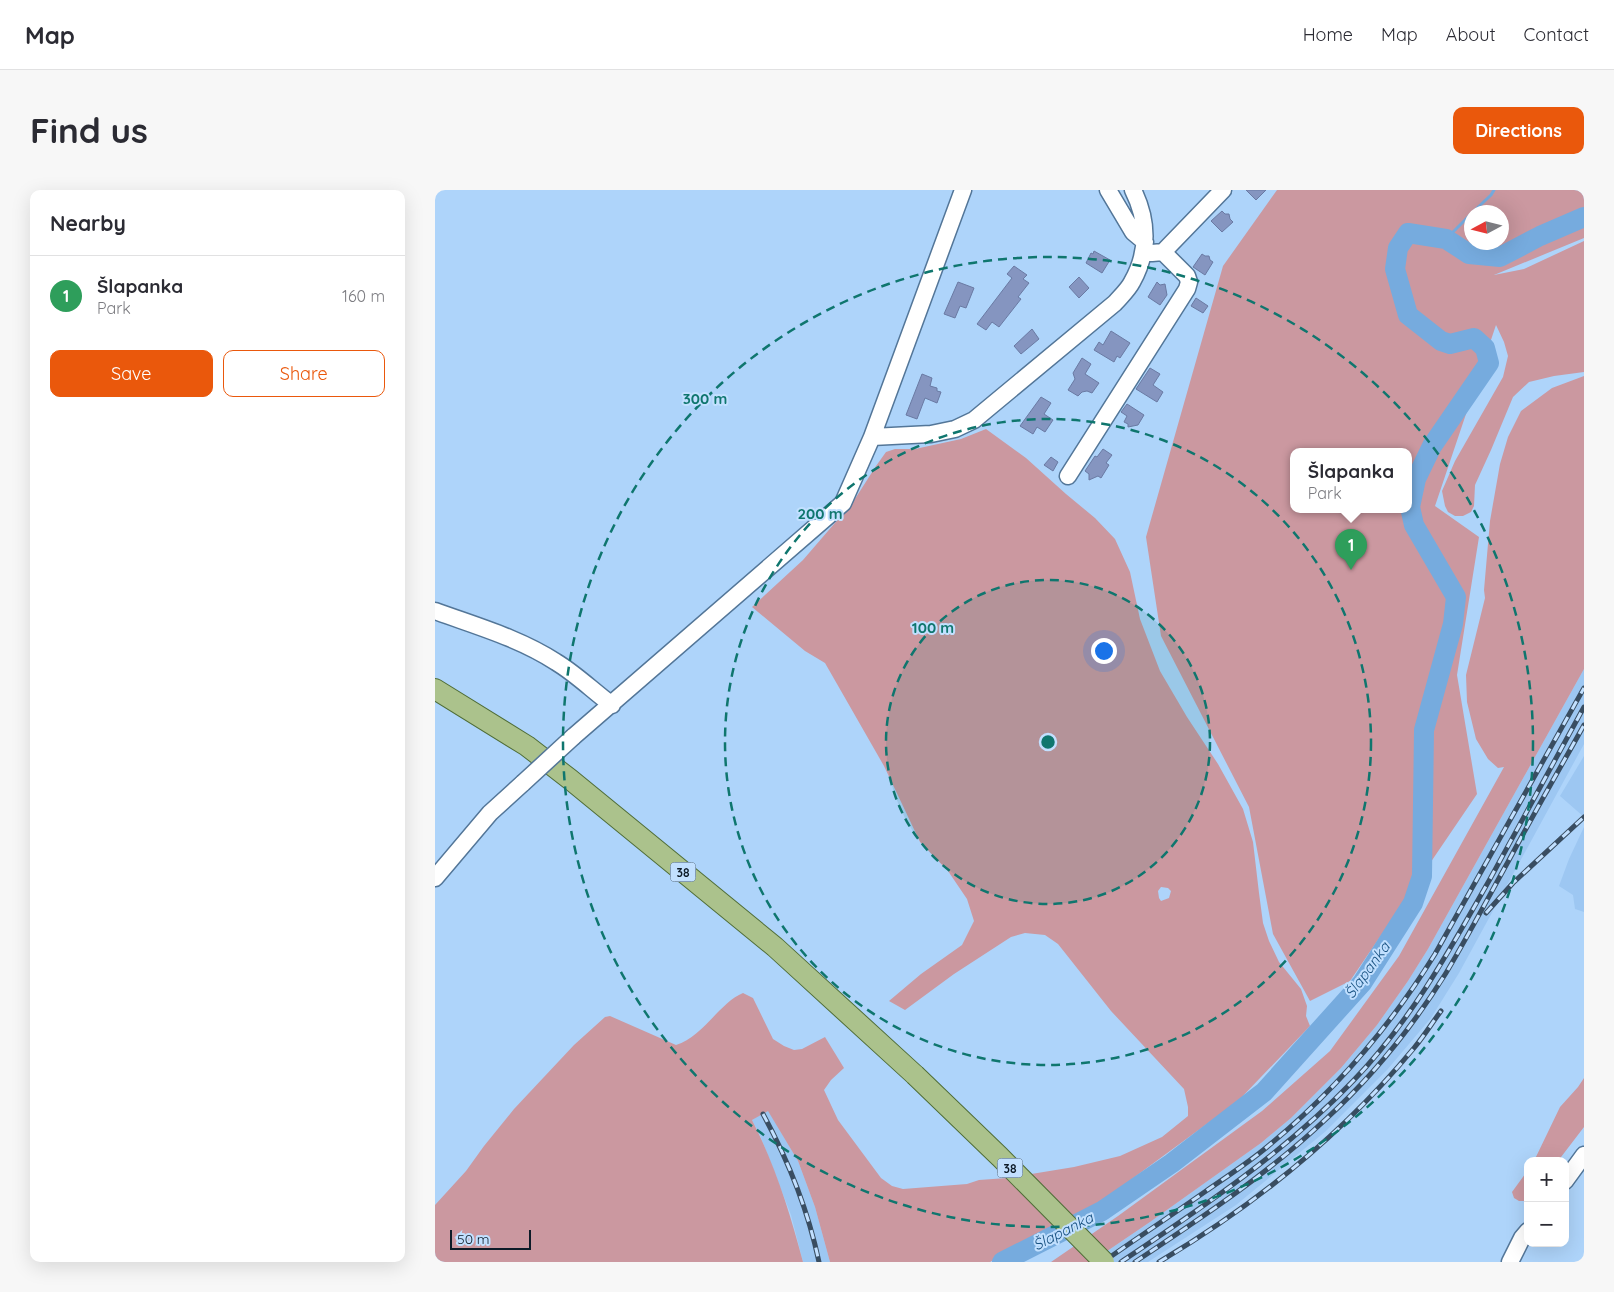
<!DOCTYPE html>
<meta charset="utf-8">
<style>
body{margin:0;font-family:Quicksand,sans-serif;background:#f7f7f7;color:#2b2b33}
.controls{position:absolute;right:15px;bottom:15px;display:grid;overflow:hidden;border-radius:10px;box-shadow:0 5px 20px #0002}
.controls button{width:45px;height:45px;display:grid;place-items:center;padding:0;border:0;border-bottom:1px solid #e1e1e2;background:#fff;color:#2b2b33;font:25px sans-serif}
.compass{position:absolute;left:1029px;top:15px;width:45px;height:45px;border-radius:50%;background:#fff;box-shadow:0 5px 20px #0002;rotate:263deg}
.scale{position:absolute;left:15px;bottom:12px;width:81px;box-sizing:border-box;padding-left:5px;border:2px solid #0d1b28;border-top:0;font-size:14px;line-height:18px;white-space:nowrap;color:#0d1b28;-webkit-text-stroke:4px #c2e0ff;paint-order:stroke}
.you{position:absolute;left:668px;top:460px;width:18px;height:18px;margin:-12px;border:4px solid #fff;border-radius:50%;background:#1a73e8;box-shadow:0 0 0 8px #1a73e833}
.badge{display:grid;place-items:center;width:32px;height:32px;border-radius:50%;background:#ea580c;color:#fff;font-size:16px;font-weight:700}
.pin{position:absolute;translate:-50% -41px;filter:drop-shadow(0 1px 2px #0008)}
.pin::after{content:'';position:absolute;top:26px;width:18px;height:15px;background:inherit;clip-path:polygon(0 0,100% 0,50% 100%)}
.popup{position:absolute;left:855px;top:258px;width:122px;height:65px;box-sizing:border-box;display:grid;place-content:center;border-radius:10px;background:#fff;filter:drop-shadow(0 1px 4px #0005);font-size:16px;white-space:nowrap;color:#7c7c81}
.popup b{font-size:19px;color:#2b2b33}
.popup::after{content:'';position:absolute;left:50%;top:100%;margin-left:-10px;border:10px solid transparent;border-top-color:#fff}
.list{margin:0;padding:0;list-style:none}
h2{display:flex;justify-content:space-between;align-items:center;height:65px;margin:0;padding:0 20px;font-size:21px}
h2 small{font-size:16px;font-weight:400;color:#7c7c81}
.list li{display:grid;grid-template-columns:32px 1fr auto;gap:15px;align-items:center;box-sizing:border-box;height:80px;padding:0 20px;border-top:1px solid #e1e1e2}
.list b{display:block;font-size:19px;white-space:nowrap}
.list p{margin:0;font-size:16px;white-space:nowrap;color:#7c7c81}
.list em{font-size:16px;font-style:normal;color:#7c7c81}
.actions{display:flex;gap:10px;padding:15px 20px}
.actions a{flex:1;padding:11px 0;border:1px solid #ea580c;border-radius:10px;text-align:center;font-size:18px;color:#ea580c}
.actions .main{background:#ea580c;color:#fff}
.map{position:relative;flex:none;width:1149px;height:1072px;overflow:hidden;border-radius:10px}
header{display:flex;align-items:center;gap:30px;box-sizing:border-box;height:70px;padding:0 25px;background:#fff;border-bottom:1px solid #e1e1e2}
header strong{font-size:24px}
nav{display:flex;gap:28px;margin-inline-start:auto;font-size:18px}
.intro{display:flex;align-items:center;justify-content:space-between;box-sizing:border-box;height:120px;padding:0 30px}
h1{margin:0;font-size:35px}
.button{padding:12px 22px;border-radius:10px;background:#ea580c;color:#fff;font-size:18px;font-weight:700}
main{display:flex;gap:30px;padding:0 30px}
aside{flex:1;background:#fff;border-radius:10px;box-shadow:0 5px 20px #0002}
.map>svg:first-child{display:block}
.built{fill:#9dc7f2}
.green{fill:#cb98a0;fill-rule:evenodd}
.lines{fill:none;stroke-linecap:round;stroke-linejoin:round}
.stream{stroke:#76abde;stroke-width:3}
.river{stroke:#76abde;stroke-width:20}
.building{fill:#8595c0;stroke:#6a7aa3}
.minor-casing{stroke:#537698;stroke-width:19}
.major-casing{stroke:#4f6d37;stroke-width:22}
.minor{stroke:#fff;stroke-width:16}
.major{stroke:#abc28c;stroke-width:20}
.rail-casing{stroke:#394d61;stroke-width:5}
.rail{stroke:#c2e0ff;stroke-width:3;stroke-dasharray:9;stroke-linecap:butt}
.minor-bridge-casing{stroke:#537698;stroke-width:19;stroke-linecap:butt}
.major-bridge-casing{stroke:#4f6d37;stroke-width:22;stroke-linecap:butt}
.minor-bridge{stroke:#fff;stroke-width:16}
.major-bridge{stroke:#abc28c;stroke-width:20}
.ring{fill:none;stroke:#0f766e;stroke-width:2.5;stroke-dasharray:9 6}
.labels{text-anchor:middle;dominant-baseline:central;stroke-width:4;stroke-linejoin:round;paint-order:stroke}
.shield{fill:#c2e0ff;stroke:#435668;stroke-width:1}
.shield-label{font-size:12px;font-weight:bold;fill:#0d1b28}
.water-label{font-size:15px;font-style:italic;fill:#195282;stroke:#c2e0ff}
.centre{fill:#0f766e;stroke:#c2e0ff;stroke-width:2.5}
.ring-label{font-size:15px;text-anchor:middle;font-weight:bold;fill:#0f766e;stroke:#c2e0ff;stroke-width:4;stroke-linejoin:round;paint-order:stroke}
</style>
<header>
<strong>Map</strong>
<nav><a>Home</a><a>Map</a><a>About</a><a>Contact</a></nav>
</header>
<div class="intro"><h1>Find us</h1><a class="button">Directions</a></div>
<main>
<aside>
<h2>Nearby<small></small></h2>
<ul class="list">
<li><span class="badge" style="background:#2e9e5b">1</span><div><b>Šlapanka</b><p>Park</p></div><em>160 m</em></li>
</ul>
<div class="actions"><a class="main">Save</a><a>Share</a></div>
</aside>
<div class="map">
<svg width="1149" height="1072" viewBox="0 0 1149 1072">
<rect width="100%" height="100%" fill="#aed4fa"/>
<path class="built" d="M1149,479V554L1024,783L996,828L952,880L891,941L801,1015L713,1072H656L715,1032L826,953L856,928L906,878L942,835L973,791L993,759Z
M1149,566V627L1125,606Z
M1149,637V722L1140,719L1138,705L1124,696L1134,669Z
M333,920L363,971L380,1017L395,1072H368L356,1025L325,945L317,930Z"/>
<path class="green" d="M842,0H1149V48L1059,85L1089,79L1149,51V182L1119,186L1094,192L1078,207L1056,260L1040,295L1039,316L1036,322L1028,326H1020L1013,322L1010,316L1007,301L1020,271L1068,187L1073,166L1069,152L1061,135L1000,316L1044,347L1022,485L1042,604L915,791L875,811L838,744L814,617L726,446L711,347L788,76ZM1036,22H1066V52H1036ZM974,261V319H858V261Z
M1149,186V479L993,759L973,791L942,835L906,878L856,928L826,953L715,1032L656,1072H616L683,1026L827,921L895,861L964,766L1069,577L1063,578L1053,569L1041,549L1032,512L1031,485L1050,408L1049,400L1055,331L1065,274L1073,247L1086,221L1117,198Z
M551,239L591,268L631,304L660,328L680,349L695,382L705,429L725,481L752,527L783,574L808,619L818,652L824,703L828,733L834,751L844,772L866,799L872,816L871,826L875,836L803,911L671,1008L555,1072H395L380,1017L363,971L333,921L317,930C340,975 355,1023 368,1072H0V1015L31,981L49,956L79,919L139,855L170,827L175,826L241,855C268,847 285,812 308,803L318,808L338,849L349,856L359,860L367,859L390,847L409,878L396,890L389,900L403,930L446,988L457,996L468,999L532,994L544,990L572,988L639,977L685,966L727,947L753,926V917L749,899L676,821L623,754L610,745L590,743L576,747L519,784L470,820L454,811L486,784L527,755L539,731L532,709L513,681L485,652L449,576L390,473L370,461L317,417L368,370L418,312L441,276L451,262L460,259H480L526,249ZM726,697L733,698L736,701L734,708L726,711L724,708L723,701Z
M1149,888V937L1123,971H1099L1125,917L1143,897Z
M1093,980V1008L1090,1011H1084L1079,1008L1077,1002Z"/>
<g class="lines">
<path class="stream" d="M1038,22L1056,5L1059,0
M1011,49L1036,24"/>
<path class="river" d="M567,1072L667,1021L737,973L829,902L927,793L978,713L987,686L989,540L1018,434L1021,407L979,335L975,317L981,289L997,256L1054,173L1050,158L1039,148L1015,154L1006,151L973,125L960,79L963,58L973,43L1011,49L1034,64L1065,67L1105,46L1149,27"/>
</g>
<path class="building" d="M811,0H831L821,10Z
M787,21L790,24H794L795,29L798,32L787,42L776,31Z
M659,61L675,70L667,83L651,73L656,63L658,64Z
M767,64L770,66H774L775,70L778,72L770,85L758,77Z
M579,76L592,85L588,89L594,93L583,107L586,109L564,137L557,132L551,140L542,134L577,88L572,84Z
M644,87L654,98L644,108L634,97Z
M523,92L539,98L531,118L525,116L520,128L509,124Z
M722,92L725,95L730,94L732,105L725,115L713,107Z
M761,108L773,116L768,123L756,116Z
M597,139L604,149L586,164L579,156Z
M676,141L695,153L685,168L682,166L679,172L659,160L664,152L668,155Z
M647,168L656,174L650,184L664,193L657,203L652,201L647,202L643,206L633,200L640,189L638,183Z
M715,178L725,184L718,195L728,202L722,212L701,199Z
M487,184L497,188L495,196L502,198V201L506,202L502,213L490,208L482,229L471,225Z
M606,207L616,213L609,224L618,230L610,242L602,237L598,244L585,236Z
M692,214L709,225L703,235L693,237V234L689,232L692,226L686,222Z
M668,259L677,265L671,273L674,275L666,288L663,286L654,290V284L650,281L660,266L662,267Z
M616,267L623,272L618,281L609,275Z"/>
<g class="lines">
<g class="minor-casing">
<path id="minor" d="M673,0L698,42L710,52
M717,63L728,62L788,0
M437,247L496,244L520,239L539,230L680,113C685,107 693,100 697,92C714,62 713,30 698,0
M633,286L752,99L754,92L752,86L728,62
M0,421C41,436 84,448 121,472C141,484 158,501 177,515
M138,547L408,313L437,247L528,0
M0,688L55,623L88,593
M1130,991L1149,965
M1075,1072L1087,1048L1093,1041"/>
</g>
<g class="major-casing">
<path id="major" d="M0,499L92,556L136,590L340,757L480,885"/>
</g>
<use href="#minor" class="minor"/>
<use href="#major" class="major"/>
<g class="rail-casing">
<path id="rail" d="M1051,723L1078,693L1149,627
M328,924C353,970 373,1020 384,1072
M668,1072C702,1048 737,1025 771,1001C791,987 813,973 832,957C899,902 955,837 1000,764L1149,498
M686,1072C768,1017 849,963 918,891C975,832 1015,760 1055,689C1086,632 1118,574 1149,517
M700,1072C766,1028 833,984 891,929C937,887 978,836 1011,783C1033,746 1053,708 1074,670C1098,625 1124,580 1149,535
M724,1072C820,1015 908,944 979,858C989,846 997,833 1006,821"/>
</g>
<use href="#rail" class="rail"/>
<g class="minor-bridge-casing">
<path id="minor-bridge" d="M88,593L138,547"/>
</g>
<g class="major-bridge-casing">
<path id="major-bridge" d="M480,885L565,967L669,1072"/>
</g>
<use href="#minor-bridge" class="minor-bridge"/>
<use href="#major-bridge" class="major-bridge"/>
</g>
<circle cx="613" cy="552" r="162" fill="#0f766e" fill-opacity=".12"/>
<g class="ring">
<circle cx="613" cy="552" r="162"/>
<circle cx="613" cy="552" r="323"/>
<circle cx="613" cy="552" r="485"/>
</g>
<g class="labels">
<g class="shield">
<rect x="235.5" y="672.5" width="25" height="19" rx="4"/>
<rect x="562.5" y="968.5" width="25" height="19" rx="4"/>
</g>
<g class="shield-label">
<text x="248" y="682">38</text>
<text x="575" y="978">38</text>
</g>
<g class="water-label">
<text transform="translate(932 780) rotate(-54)">Šlapanka</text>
<text transform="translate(628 1041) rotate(-27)">Šlapanka</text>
</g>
</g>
<circle cx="613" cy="552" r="8" class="centre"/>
<g class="ring-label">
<text x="270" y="214">300 m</text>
<text x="385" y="329">200 m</text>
<text x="498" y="443">100 m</text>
</g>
</svg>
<div class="controls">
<button>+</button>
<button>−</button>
</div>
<svg class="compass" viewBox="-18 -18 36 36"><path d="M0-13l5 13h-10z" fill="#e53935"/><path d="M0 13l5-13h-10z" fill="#7c7c81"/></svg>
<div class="scale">50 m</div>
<div class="you"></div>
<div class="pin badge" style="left:916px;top:380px;background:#2e9e5b">1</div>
<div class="popup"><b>Šlapanka</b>Park</div>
</div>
</main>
